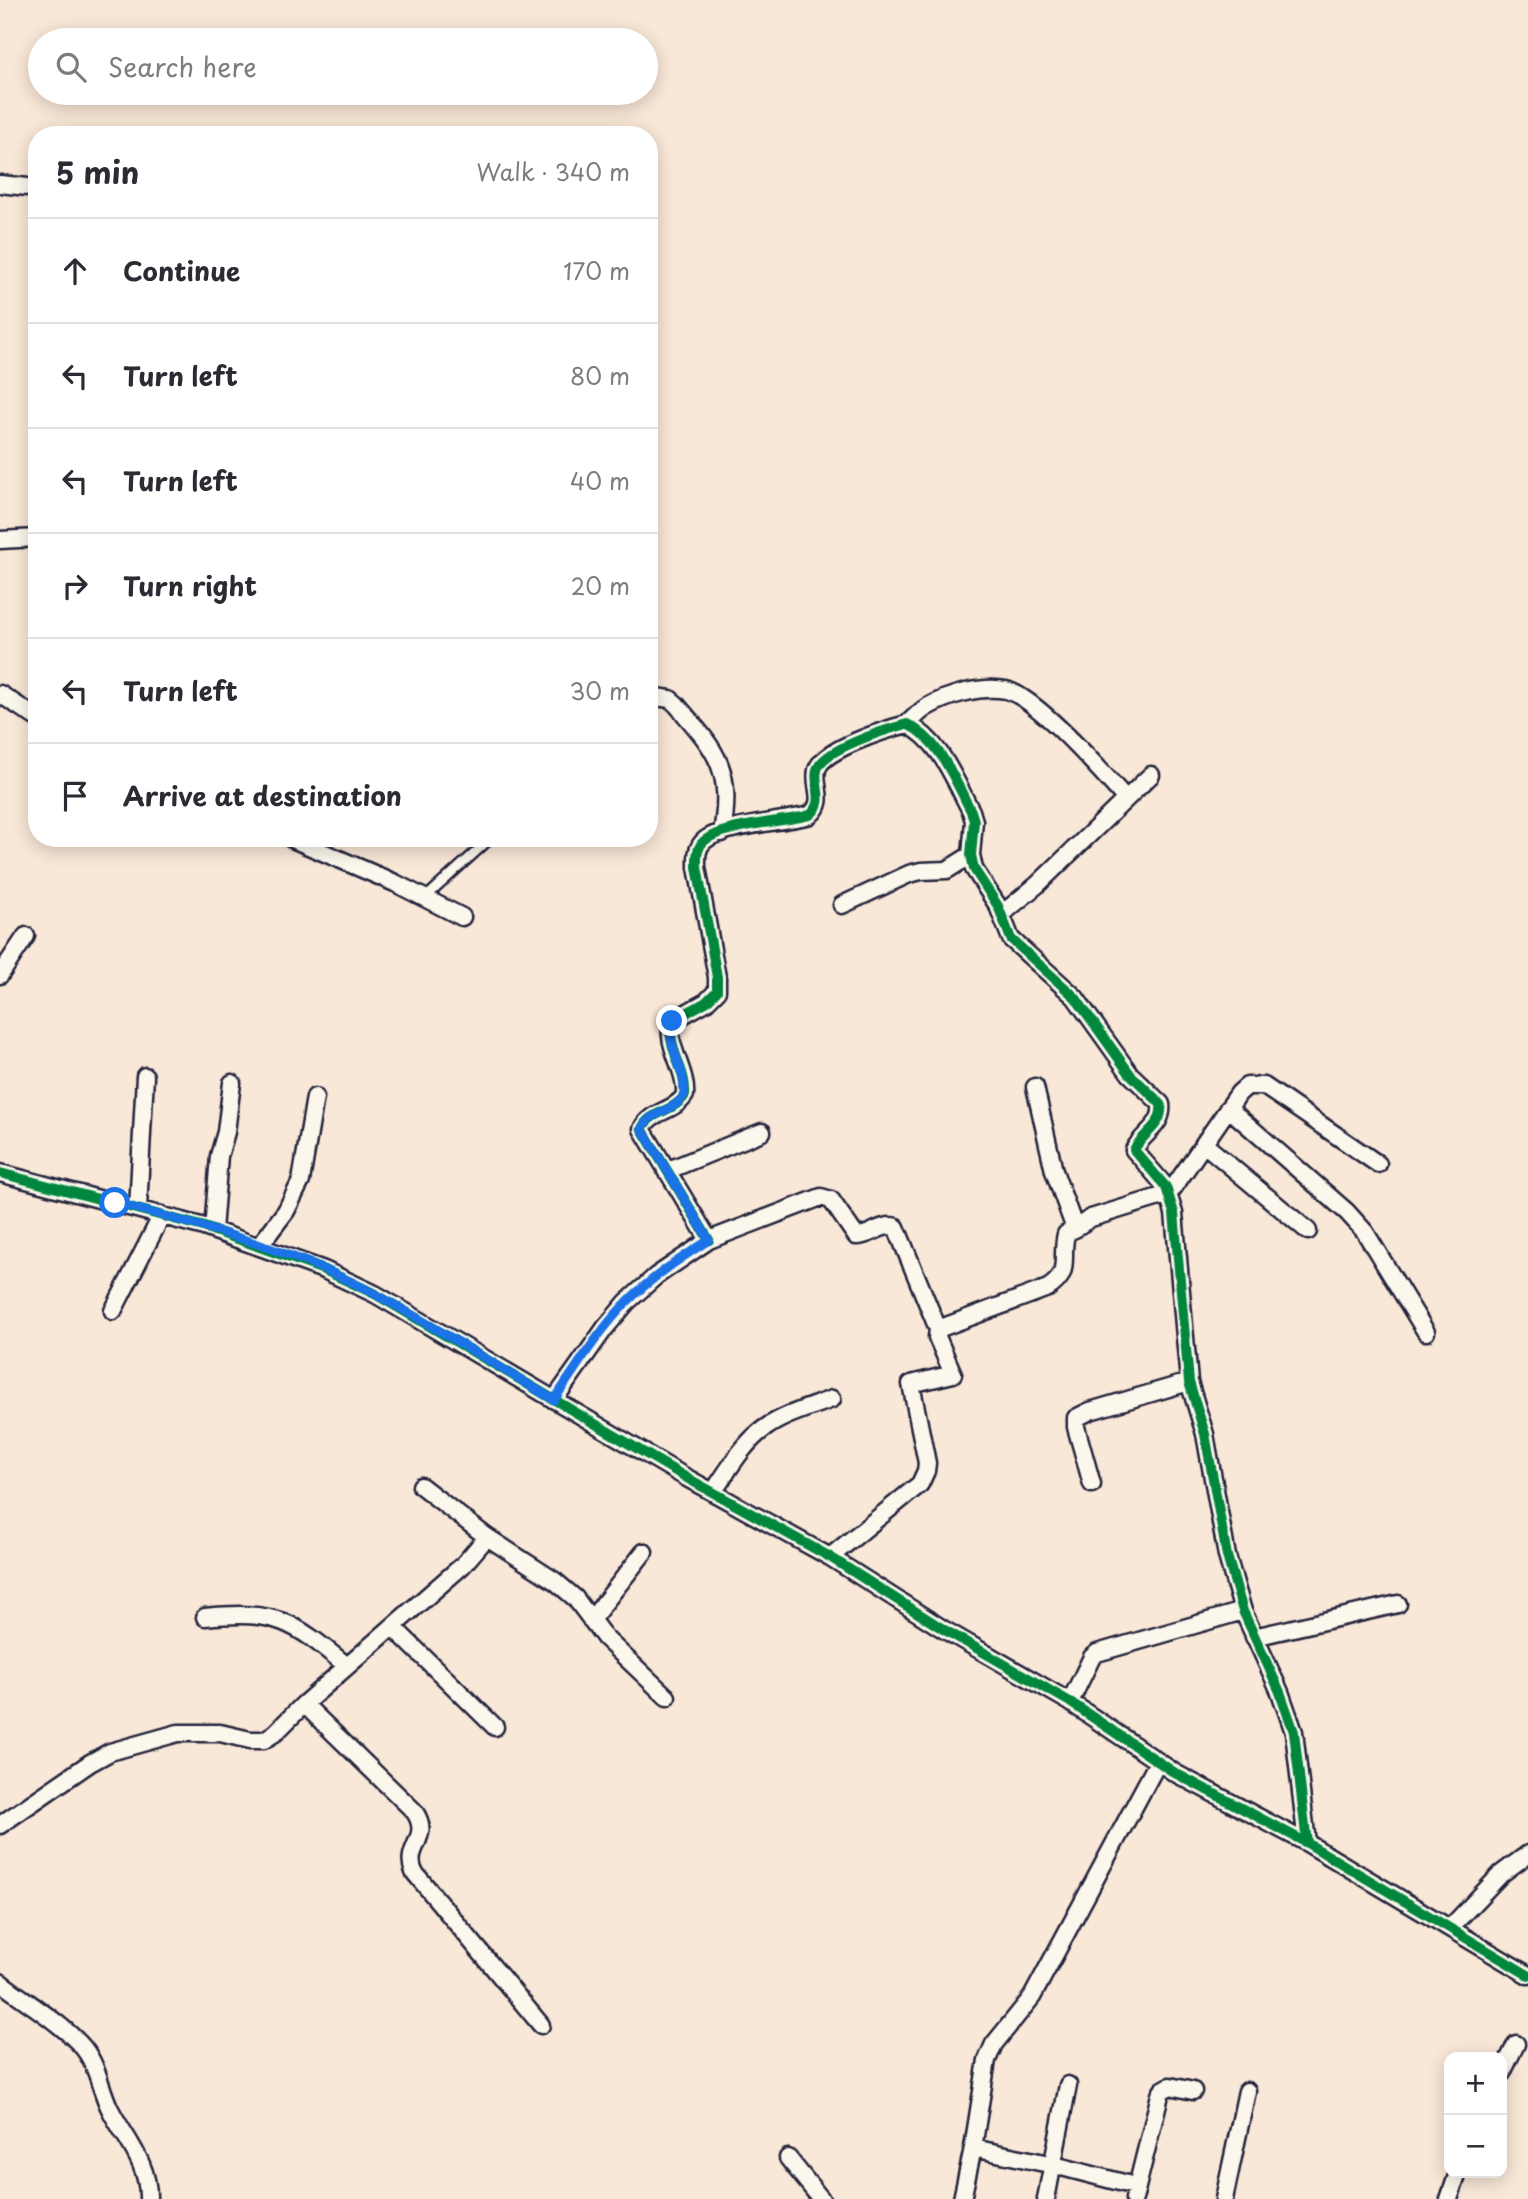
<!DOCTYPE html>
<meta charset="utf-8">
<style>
body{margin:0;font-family:"Playpen Sans",sans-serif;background:#f2f2f3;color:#2b2b33}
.controls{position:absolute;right:21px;bottom:21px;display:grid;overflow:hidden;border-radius:14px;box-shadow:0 4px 18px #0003}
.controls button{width:63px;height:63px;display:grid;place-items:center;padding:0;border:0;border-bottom:2px solid #e1e1e2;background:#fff;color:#2b2b33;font:35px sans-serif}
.stop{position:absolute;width:21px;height:21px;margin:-16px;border:5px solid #1a73e8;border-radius:50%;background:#fff}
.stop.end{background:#1a73e8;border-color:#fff;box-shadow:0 2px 7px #0008}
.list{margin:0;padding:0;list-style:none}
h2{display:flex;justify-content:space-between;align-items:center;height:91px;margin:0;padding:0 28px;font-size:30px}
h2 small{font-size:23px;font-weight:400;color:#7c7c81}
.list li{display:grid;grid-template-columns:46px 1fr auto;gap:21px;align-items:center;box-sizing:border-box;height:105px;padding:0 28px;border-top:2px solid #e1e1e2}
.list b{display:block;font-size:26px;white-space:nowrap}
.list em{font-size:23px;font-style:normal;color:#7c7c81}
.icon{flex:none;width:38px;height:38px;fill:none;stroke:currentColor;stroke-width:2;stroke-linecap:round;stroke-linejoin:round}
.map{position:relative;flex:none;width:1528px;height:2199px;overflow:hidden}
.search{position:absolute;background:#fff;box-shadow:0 4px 18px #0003;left:28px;top:28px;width:630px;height:77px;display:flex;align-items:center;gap:18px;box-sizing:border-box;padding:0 24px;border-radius:38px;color:#7c7c81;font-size:26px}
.panel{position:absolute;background:#fff;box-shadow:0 4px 18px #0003;left:28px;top:126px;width:630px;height:721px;border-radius:28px}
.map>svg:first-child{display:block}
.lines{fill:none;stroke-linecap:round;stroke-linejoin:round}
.service-casing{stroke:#22223b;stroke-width:13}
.minor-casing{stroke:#22223b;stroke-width:21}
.service{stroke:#fbf7ec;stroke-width:8}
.minor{stroke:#fbf7ec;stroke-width:16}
.cycleway-casing{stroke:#fbf7ec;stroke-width:15}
.cycleway{stroke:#00873e;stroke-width:10}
.route{stroke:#1a73e8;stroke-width:9}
</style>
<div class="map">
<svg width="1528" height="2199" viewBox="0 0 1528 2199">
<rect width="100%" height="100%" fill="#f9e7d7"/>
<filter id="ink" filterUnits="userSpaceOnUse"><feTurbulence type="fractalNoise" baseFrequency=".0143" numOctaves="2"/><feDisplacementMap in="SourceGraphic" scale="14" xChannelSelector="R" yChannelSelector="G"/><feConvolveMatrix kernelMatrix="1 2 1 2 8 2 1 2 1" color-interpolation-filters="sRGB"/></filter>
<g filter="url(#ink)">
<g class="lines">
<g class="service-casing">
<path id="service" d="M425,898L491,838"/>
</g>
<g class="minor-casing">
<path id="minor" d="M0,184L37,188
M0,540L37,538
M0,694L37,718
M649,696L670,699L676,704C717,752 733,768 722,833
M907,724C913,719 920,711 927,707C948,695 982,685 1006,690C1036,697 1103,773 1125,798
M290,838L395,883L462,917
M842,905L909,874L921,871L947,870L971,855
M1002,914L1037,885L1151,775
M0,975L26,936
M1035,1087L1054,1171L1075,1229
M1228,1108L1347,1212L1365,1232L1426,1332
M1204,1144L1308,1231
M666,1171L762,1132
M0,1173L201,1226L324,1270L375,1294L687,1478L830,1557L943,1629L1070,1702L1175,1773L1307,1843L1528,1975
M138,1209L145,1076
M213,1230L219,1156L226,1132L232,1083
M709,1240L642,1129C649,1111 675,1112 685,1095C687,1069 665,1046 672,1021L706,1002L717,991V977L697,867C697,858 696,848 704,841C722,825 784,822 810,815C827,801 813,787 817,770C822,749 888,729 907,724C941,741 954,779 971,811L974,821L971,855L974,869L998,906L1011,939L1075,997L1130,1074L1161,1104C1164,1126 1143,1132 1134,1150L1166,1187L1174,1213L1189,1382L1205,1434L1227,1556L1243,1611L1280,1692L1294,1732L1307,1843
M260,1245L286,1211L301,1181L315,1097
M113,1311L162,1215
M554,1400L605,1328L627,1302L656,1276L709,1240L821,1197L831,1200L856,1236C870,1237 882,1222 896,1227L938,1329
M1092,1484L1076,1427V1418L1090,1411L1189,1382
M421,1486L487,1537L555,1581L575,1598L605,1638L667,1697
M713,1492C728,1471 743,1443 765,1428C785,1414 809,1408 832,1399
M830,1557L920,1484L926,1471L927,1463L911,1384L953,1374L937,1337L938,1329L1048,1288C1072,1273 1060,1258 1066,1234L1091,1218L1169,1194L1239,1093L1247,1086H1264L1378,1164
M205,1617C279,1610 292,1621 347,1666
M591,1620L644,1552
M393,1627L495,1727
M1254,1637L1398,1604
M1070,1702L1092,1657L1097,1653L1243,1611
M304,1704L414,1811C433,1838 403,1846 414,1872L541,2025
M0,1825L90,1763L110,1752L178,1733H220L250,1740H264L275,1733L304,1704L463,1565L487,1537
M1450,1928L1501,1874L1528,1854
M0,1982C26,2002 57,2020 80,2044C97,2062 99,2085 109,2107C124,2138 149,2162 148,2199
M1502,2073L1516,2044
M973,2148L1054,2165L1135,2186
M788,2158L821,2199
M962,2199L973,2148L987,2060L994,2044L1032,1997L1158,1762
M1046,2199L1068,2085
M1134,2199L1160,2095L1163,2090L1170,2086L1193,2091
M1224,2199L1247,2091
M1449,2199L1458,2173"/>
</g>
<use href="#service" class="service"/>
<use href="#minor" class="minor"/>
<g class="cycleway-casing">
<path id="cycleway" d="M0,1173L201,1226L324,1270L375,1294L687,1478L830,1557L943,1629L1070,1702L1175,1773L1307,1843L1528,1975
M709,1240L642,1129C649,1111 675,1112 685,1095C687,1069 665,1046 672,1021L706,1002L717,991V977L697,867C697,858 696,848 704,841C722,825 784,822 810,815C827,801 813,787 817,770C822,749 888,729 907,724C941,741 954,779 971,811L974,821L971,855L974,869L998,906L1011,939L1075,997L1130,1074L1161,1104C1164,1126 1143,1132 1134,1150L1166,1187L1174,1213L1189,1382L1205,1434L1227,1556L1243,1611L1280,1692L1294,1732L1307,1843"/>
</g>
<use href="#cycleway" class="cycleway"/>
</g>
</g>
<g class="lines" filter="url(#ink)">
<path class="route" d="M115,1203C203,1226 294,1250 375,1294C436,1327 495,1365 554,1400C577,1367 599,1330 628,1301C652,1277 681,1258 709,1240L642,1129C649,1111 675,1112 684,1095C687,1069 665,1046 672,1021"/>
</g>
</svg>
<div class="controls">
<button>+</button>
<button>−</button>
</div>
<div class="stop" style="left:115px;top:1203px"></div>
<div class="stop end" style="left:672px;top:1021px"></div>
<div class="search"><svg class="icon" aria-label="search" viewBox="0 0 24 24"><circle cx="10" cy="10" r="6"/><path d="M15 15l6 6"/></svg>Search here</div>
<section class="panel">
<h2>5 min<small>Walk · 340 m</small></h2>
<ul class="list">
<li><svg class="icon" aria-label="ahead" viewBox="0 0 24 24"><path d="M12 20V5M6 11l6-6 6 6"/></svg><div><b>Continue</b></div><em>170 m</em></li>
<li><svg class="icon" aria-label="left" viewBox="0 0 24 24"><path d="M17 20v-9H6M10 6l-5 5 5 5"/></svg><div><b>Turn left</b></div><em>80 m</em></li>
<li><svg class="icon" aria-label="left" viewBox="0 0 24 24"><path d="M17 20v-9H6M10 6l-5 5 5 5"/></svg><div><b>Turn left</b></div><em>40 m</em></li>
<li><svg class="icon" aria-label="right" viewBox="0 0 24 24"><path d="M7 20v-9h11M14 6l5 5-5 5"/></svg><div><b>Turn right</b></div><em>20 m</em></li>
<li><svg class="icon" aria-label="left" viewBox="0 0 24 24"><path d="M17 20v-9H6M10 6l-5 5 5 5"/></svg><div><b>Turn left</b></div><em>30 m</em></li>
<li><svg class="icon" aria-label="arrive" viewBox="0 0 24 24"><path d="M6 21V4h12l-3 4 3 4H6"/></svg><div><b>Arrive at destination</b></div></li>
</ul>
</section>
</div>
